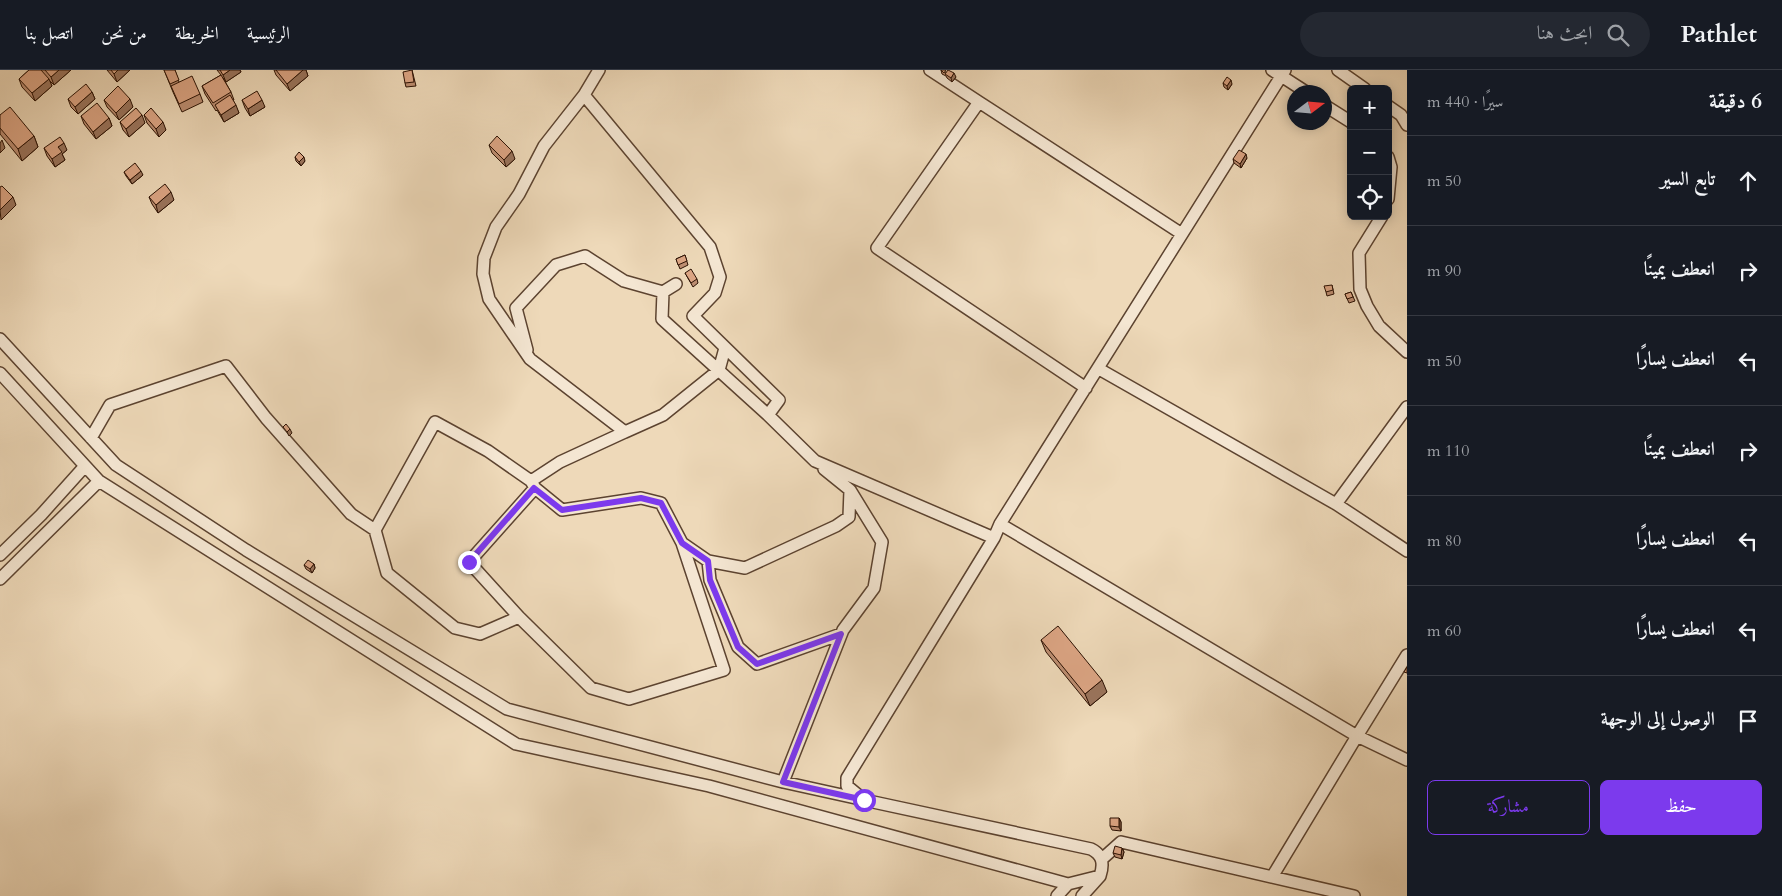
<!DOCTYPE html>
<html lang="ar">
<meta charset="utf-8">
<style>
body{margin:0;font-family:Cardo,Amiri,serif;background:#242831;color:#f1f3f6;direction:rtl}
.controls{position:absolute;right:15px;top:15px;display:grid;overflow:hidden;border-radius:8px;box-shadow:0 2px 12px #0003}
.controls button{width:45px;height:45px;display:grid;place-items:center;padding:0;border:0;border-bottom:1px solid #363941;background:#171b24;color:#f1f3f6;font:25px sans-serif}
.compass{position:absolute;left:1287px;top:15px;width:45px;height:45px;border-radius:50%;background:#171b24;box-shadow:0 2px 12px #0003;rotate:74deg}
.stop{position:absolute;width:15px;height:15px;margin:-11px;border:4px solid #7c3aed;border-radius:50%;background:#fff}
.stop.end{background:#7c3aed;border-color:#fff;box-shadow:0 1px 5px #0008}
.list{margin:0;padding:0;list-style:none}
h2{display:flex;justify-content:space-between;align-items:center;height:65px;margin:0;padding:0 20px;font-size:21px}
h2 small{font-size:16px;font-weight:400;color:#9ea1a6}
.list li{display:grid;grid-template-columns:32px 1fr auto;gap:15px;align-items:center;box-sizing:border-box;height:90px;padding:0 20px;border-top:1px solid #363941}
.list b{display:block;font-size:19px;white-space:nowrap}
.list em{font-size:16px;font-style:normal;color:#9ea1a6}
.actions{display:flex;gap:10px;padding:15px 20px}
.actions a{flex:1;padding:11px 0;border:1px solid #7c3aed;border-radius:8px;text-align:center;font-size:18px;color:#7c3aed}
.actions .main{background:#7c3aed;color:#fff}
.icon{flex:none;width:28px;height:28px;fill:none;stroke:currentColor;stroke-width:2;stroke-linecap:round;stroke-linejoin:round}
.map{position:relative;flex:none;width:1407px;height:826px;overflow:hidden;direction:ltr}
header{display:flex;align-items:center;gap:30px;box-sizing:border-box;height:70px;padding:0 25px;background:#171b24;border-bottom:1px solid #363941}
header strong{font-size:24px}
nav{display:flex;gap:28px;margin-inline-start:auto;font-size:18px}
.search{width:350px;height:45px;background:#242831;display:flex;align-items:center;gap:12px;box-sizing:border-box;padding:0 18px;border-radius:28px;color:#9ea1a6;font-size:19px}
main{display:flex}
aside{flex:1;background:#171b24}
.map>svg:first-child{display:block}
.lines{fill:none;stroke-linecap:round;stroke-linejoin:round}
.street-casing{stroke:#5c4330;stroke-width:14}
.street{stroke:#f4e6d2;stroke-width:11}
.wall{fill:#bd8e72;stroke:#2b1103}
.shaded-wall{fill:#9a745c;stroke:#2b1103}
.building{fill:#dca584;stroke:#2b1103}
.route{stroke:#7c3aed;stroke-width:6}
</style>
<header>
<strong>Pathlet</strong>
<div class="search"><svg class="icon" aria-label="search" viewBox="0 0 24 24"><circle cx="10" cy="10" r="6"/><path d="M15 15l6 6"/></svg>ابحث هنا</div>
<nav><a>الرئيسية</a><a>الخريطة</a><a>من نحن</a><a>اتصل بنا</a></nav>
</header>
<main>
<aside>
<h2>6 دقيقة<small>سيرًا · 440 m</small></h2>
<ul class="list">
<li><svg class="icon" aria-label="ahead" viewBox="0 0 24 24"><path d="M12 20V5M6 11l6-6 6 6"/></svg><div><b>تابع السير</b></div><em>50 m</em></li>
<li><svg class="icon" aria-label="right" viewBox="0 0 24 24"><path d="M7 20v-9h11M14 6l5 5-5 5"/></svg><div><b>انعطف يمينًا</b></div><em>90 m</em></li>
<li><svg class="icon" aria-label="left" viewBox="0 0 24 24"><path d="M17 20v-9H6M10 6l-5 5 5 5"/></svg><div><b>انعطف يسارًا</b></div><em>50 m</em></li>
<li><svg class="icon" aria-label="right" viewBox="0 0 24 24"><path d="M7 20v-9h11M14 6l5 5-5 5"/></svg><div><b>انعطف يمينًا</b></div><em>110 m</em></li>
<li><svg class="icon" aria-label="left" viewBox="0 0 24 24"><path d="M17 20v-9H6M10 6l-5 5 5 5"/></svg><div><b>انعطف يسارًا</b></div><em>80 m</em></li>
<li><svg class="icon" aria-label="left" viewBox="0 0 24 24"><path d="M17 20v-9H6M10 6l-5 5 5 5"/></svg><div><b>انعطف يسارًا</b></div><em>60 m</em></li>
<li><svg class="icon" aria-label="arrive" viewBox="0 0 24 24"><path d="M6 21V4h12l-3 4 3 4H6"/></svg><div><b>الوصول إلى الوجهة</b></div></li>
</ul>
<div class="actions"><a class="main">حفظ</a><a>مشاركة</a></div>
</aside>
<div class="map">
<svg width="1407" height="826" viewBox="0 0 1407 826">
<rect width="100%" height="100%" fill="#eed9b9"/>
<filter id="stains"><feTurbulence type="fractalNoise" baseFrequency=".004" numOctaves="4"/><feColorMatrix values="0 0 0 0 .2 0 0 0 0 .09 0 0 0 0 .02 0 0 0 .5 -.17"/></filter>
<radialGradient id="worn" r=".72"><stop offset=".6" stop-color="#630" stop-opacity="0"/><stop offset="1" stop-color="#630" stop-opacity=".3"/></radialGradient>
<g class="lines">
<g class="street-casing">
<path id="street" d="M599,0L584,25L710,177L720,207L715,223L693,246L779,330L768,345L815,391L994,468
M930,0L979,32
M1272,0L1306,22
M1338,0L1365,19
M584,25L544,76L519,124L496,157L484,188L483,204L489,229L530,289L625,362L663,345L719,300L725,278
M1324,35L1351,52
M1388,36L1401,45L1407,55
M1388,87L1391,97L1388,129
M1382,146L1359,183L1360,219L1367,236L1379,256L1407,282
M676,214L663,222L662,249L768,345
M0,269L116,395L246,480L507,639L783,712L860,729
M527,280L516,238L556,195L585,186L624,211L663,222
M1099,299L1336,434L1407,481
M0,303L99,411L516,674L709,716L1068,814L1100,806C1104,794 1103,785 1091,779L864,730L847,716V708L994,468L1000,454L1285,0
M1086,318L877,178L979,32L1182,164
M625,362L560,392L531,411L535,418L562,440L641,428L661,433L682,473L708,491L710,510L738,577L757,594L841,564
M91,368L110,335L226,296L266,348L351,444L375,460
M535,418L469,492L519,547L591,618L629,629L724,600L682,473
M1336,434L1407,337
M1000,454L1357,666L1272,807
M0,485L41,445L85,396
M708,491L745,498L836,456L849,447L850,420
M0,509L99,411
M519,547L480,564L455,558L387,503L375,460L435,352L488,381L531,411
M1407,585L1357,666L1407,690
M783,712L843,560L874,518L882,472L850,420L824,399
M1102,789L1121,772L1354,826
M1057,826L1068,814
M1082,826L1100,806"/>
</g>
<use href="#street" class="street"/>
</g>
<path class="wall" d="M29,0H71L54,15L49,10L52,16L35,31L22,17L19,9Z
M107,0H130L117,12Z
M164,0H175L179,12L200,24L203,32L182,42L173,22Z
M217,0H240L241,2L226,12L223,8L231,22L234,30H233L239,43L224,52L217,40L216,41L205,24L202,16L221,5Z
M274,0H306L308,6L290,21L276,5Z
M412,0L416,16L406,17L405,13Z
M941,0L956,7L952,12L947,8L946,6L942,4Z
M1223,13L1232,14L1228,20L1224,17Z
M92,22L95,29L78,44L71,37L68,29Z
M104,30L133,37L119,50L107,37Z
M242,30L265,37L250,46L245,38Z
M0,45L34,66L38,77L22,91L0,64Z
M144,45L166,60L159,67L147,53Z
M81,46L109,48L112,56L96,69L84,54Z
M120,52L145,53L129,67L123,60Z
M489,75L515,89L506,97L492,83Z
M44,78L67,80L62,84L65,90L55,97L47,86Z
M295,87L305,91L301,96L296,91Z
M1247,88L1241,98L1234,93L1233,89Z
M124,102L143,105L132,114L126,106Z
M149,127L174,130L158,143L152,134Z
M685,185L688,195L680,199L676,189Z
M685,203L697,209L698,213L693,217Z
M1332,215L1334,224L1327,226L1326,222Z
M1351,222L1355,231L1349,233L1345,224Z
M314,494L315,498L312,503L306,499L304,495Z
M1041,570L1107,622L1090,636L1046,582Z
M1119,748L1121,752V761L1112,760L1110,756Z
M1122,778L1124,782L1122,789L1115,787L1113,783Z"/>
<path class="shaded-wall" d="M59,0H71L54,15L51,7Z
M118,0H130L117,12L114,4Z
M230,0H240L241,2L226,12L223,5Z
M303,0H306L308,6L290,21L287,14Z
M954,3L956,7L952,12L951,8Z
M49,9L52,16L35,31L32,23Z
M1231,10L1232,14L1228,20L1227,16Z
M92,22L95,29L78,44L75,37Z
M130,29L133,37L119,50L116,43Z
M262,30L265,37L250,46L248,39Z
M236,35L239,43L224,52L221,45Z
M142,45L145,53L129,67L126,59Z
M109,48L112,56L96,69L93,62Z
M163,52L166,60L159,67L156,59Z
M34,66L38,77L22,91L18,79Z
M2,70L5,78L0,83V73Z
M64,73L67,80L62,84L65,90L55,97L52,89L58,77Z
M512,81L515,89L506,97L504,90Z
M1246,84L1247,88L1241,98L1240,94Z
M304,87L305,91L301,96L299,92Z
M141,101L143,105L132,114L130,110Z
M171,122L174,130L158,143L156,135Z
M13,127L16,135L1,150L0,140Z
M290,359L292,363L289,366L287,362Z
M314,494L315,498L312,503L310,499Z
M1102,610L1107,622L1090,636L1085,624Z
M1119,748L1121,752V761L1119,757Z
M1122,778L1124,782L1122,789L1121,785Z"/>
<path class="building" d="M29,0H41L49,9L32,23L19,9Z
M45,0H59L51,7Z
M111,0H118L114,4Z
M164,0H175L179,10L170,14Z
M220,0H230L223,5Z
M276,0H303L287,14Z
M412,0L414,12L405,13L403,2Z
M941,0H946L944,3Z
M948,0L954,3L951,8L945,4Z
M221,5L231,22L213,33L202,16Z
M192,6L200,24L179,34L171,16Z
M1227,7L1231,10L1227,16L1223,13Z
M86,14L92,22L75,37L68,29Z
M118,16L130,29L116,43L104,30Z
M257,21L262,30L248,39L242,30Z
M230,25L236,35L221,45L215,35Z
M97,33L109,48L93,62L81,46Z
M10,37L34,66L18,79L0,58V45Z
M136,38L142,45L126,59L120,52Z
M151,38L163,52L156,59L144,45Z
M497,66L512,81L504,90L489,75Z
M60,67L64,73L58,77L62,82L52,89L44,78Z
M1239,80L1246,84L1240,94L1233,89Z
M299,82L304,87L299,92L295,87Z
M135,93L141,101L130,110L124,102Z
M165,114L171,122L156,135L149,127Z
M2,116L13,127L0,140V117Z
M685,185L687,191L678,195L676,189Z
M691,199L697,209L691,213L685,203Z
M1332,215L1333,220L1326,222L1324,216Z
M1351,222L1353,227L1347,229L1345,224Z
M286,354L290,359L287,362L283,357Z
M308,490L314,494L310,499L304,495Z
M1058,556L1102,610L1085,624L1041,570Z
M1407,597V603L1404,602Z
M1110,748H1119V757L1110,756Z
M1115,776L1122,778L1121,785L1113,783Z"/>
<g class="lines">
<path class="route" d="M469,492L534,418L562,440L641,428L661,433L682,473L708,491L710,510L738,577L757,594L841,564L783,712L864,730"/>
</g>
<rect width="100%" height="100%" filter="url(#stains)"/>
<rect width="100%" height="100%" fill="url(#worn)"/>
</svg>
<div class="controls">
<button>+</button>
<button>−</button>
<button><svg class="icon" aria-label="locate" viewBox="0 0 24 24"><circle cx="12" cy="12" r="6"/><path d="M12 2v4M12 18v4M2 12h4M18 12h4"/></svg></button>
</div>
<svg class="compass" viewBox="-18 -18 36 36"><path d="M0-13l5 13h-10z" fill="#e53935"/><path d="M0 13l5-13h-10z" fill="#9ea1a6"/></svg>
<div class="stop" style="left:864px;top:730px"></div>
<div class="stop end" style="left:469px;top:492px"></div>
</div>
</main>
